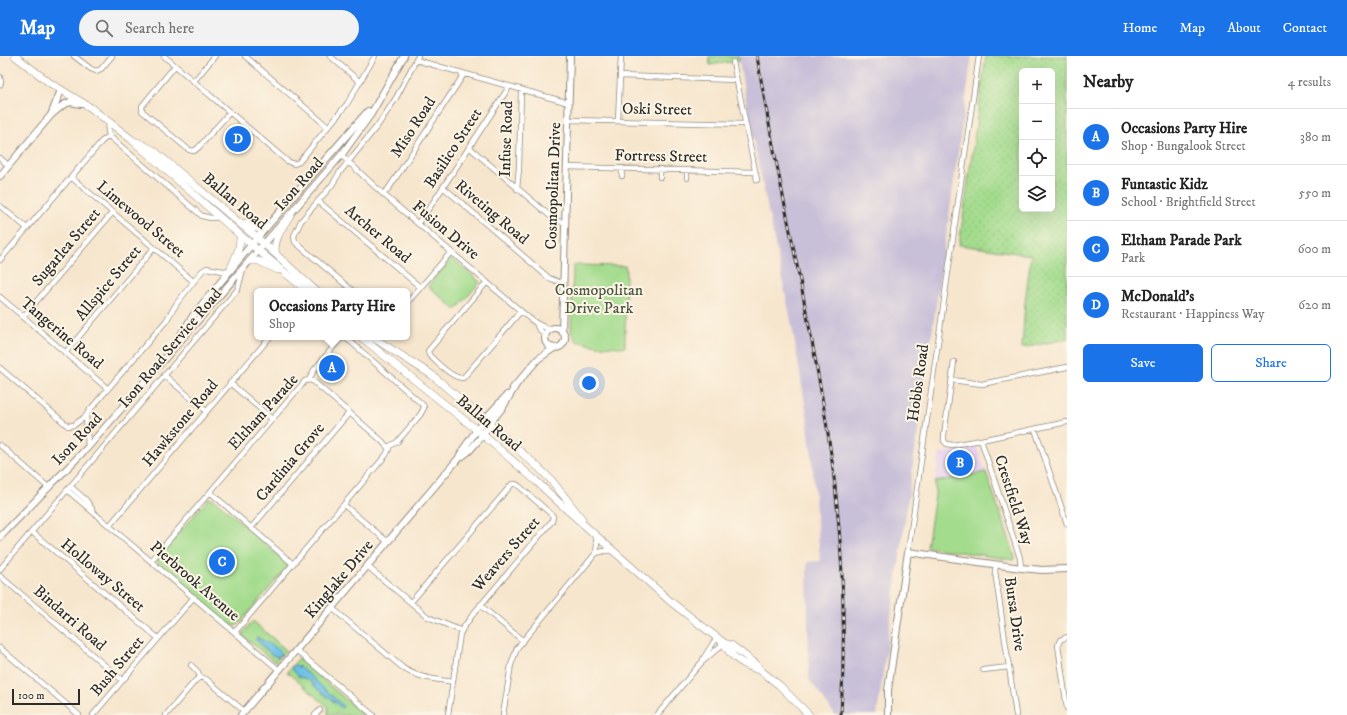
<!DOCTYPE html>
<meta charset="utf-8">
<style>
body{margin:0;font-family:"IM FELL DW Pica",serif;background:#f2f2f2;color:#222}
.controls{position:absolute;right:12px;top:12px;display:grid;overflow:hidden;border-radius:6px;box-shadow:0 4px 16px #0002}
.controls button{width:36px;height:36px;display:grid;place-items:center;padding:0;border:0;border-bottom:1px solid #e0e0e0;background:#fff;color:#222;font:20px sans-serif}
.scale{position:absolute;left:12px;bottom:10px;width:68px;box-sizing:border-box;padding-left:4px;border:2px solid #2b2b2b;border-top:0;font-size:11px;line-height:14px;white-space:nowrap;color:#2b2b2b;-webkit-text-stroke:3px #fcf5e5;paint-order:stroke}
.you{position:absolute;left:589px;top:327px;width:14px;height:14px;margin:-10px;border:3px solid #fff;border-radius:50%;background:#1a73e8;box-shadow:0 0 0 6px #1a73e833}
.badge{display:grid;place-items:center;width:26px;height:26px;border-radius:50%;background:#1a73e8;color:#fff;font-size:13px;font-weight:700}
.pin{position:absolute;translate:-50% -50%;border:2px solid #fff;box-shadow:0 1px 4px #0006}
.popup{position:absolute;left:254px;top:232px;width:156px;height:52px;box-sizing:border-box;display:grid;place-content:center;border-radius:6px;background:#fff;filter:drop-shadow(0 1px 3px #0005);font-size:13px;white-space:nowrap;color:#767676}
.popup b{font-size:15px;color:#222}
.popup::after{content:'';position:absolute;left:50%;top:100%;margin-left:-8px;border:8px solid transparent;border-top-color:#fff}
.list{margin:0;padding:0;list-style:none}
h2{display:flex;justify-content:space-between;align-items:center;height:52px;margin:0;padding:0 16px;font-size:17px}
h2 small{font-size:13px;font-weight:400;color:#767676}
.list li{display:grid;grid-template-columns:26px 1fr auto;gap:12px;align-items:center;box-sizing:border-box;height:56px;padding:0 16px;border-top:1px solid #e0e0e0}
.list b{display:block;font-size:15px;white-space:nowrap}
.list p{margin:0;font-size:13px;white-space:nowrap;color:#767676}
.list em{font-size:13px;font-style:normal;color:#767676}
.actions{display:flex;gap:8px;padding:12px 16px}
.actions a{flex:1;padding:9px 0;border:1px solid #1a73e8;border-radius:6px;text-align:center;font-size:14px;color:#1a73e8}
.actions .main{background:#1a73e8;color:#fff}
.icon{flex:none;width:22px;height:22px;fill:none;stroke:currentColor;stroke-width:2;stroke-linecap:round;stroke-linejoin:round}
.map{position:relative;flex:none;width:1067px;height:659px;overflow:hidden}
header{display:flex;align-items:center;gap:24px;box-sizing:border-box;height:56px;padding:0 20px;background:#1a73e8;color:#fff}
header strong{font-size:19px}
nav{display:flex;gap:22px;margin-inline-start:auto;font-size:14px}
.search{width:280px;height:36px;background:#f2f2f2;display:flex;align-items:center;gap:10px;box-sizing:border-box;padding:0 14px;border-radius:22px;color:#767676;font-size:15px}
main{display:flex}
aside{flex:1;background:#fff}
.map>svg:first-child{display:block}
.built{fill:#e7d2ef}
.industrial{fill:#c8bfd8}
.grass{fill:url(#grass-dots);stroke:#67845c;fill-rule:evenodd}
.park{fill:#a3dc8d;stroke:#67845c}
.water{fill:#6cc0e8;stroke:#4c768a}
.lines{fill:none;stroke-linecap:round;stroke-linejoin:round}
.street-casing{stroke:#91887c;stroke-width:6}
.secondary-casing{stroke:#91887c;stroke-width:8}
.primary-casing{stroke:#91887c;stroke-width:8}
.street{stroke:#fff;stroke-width:4.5}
.secondary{stroke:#fff;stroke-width:6}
.primary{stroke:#fff;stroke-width:7}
.rail-casing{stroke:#2b2b2b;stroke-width:3}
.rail{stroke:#fcf5e5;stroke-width:1.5;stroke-dasharray:4.5;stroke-linecap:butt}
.labels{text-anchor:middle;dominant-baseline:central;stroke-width:4;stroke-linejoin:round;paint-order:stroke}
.street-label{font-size:16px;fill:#2b2b2b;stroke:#fcf5e5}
.park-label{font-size:16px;fill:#495744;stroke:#fcf5e5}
</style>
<header>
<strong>Map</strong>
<div class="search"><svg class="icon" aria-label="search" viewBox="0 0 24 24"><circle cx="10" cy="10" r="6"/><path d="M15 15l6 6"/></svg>Search here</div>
<nav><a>Home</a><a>Map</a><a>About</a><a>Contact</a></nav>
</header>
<main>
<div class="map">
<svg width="1067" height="659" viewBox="0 0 1067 659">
<defs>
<pattern id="grass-dots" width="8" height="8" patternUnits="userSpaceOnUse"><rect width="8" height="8" fill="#a3dc8d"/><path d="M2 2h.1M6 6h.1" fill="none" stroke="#8cbd7a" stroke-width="1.8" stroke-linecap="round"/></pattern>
</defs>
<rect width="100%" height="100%" fill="#fcf5e5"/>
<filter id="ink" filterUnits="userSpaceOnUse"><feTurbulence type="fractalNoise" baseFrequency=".025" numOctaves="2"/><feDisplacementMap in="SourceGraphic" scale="8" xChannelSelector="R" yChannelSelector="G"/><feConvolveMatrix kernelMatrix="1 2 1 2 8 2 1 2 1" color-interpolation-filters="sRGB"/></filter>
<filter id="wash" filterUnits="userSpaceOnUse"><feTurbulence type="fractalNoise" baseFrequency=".012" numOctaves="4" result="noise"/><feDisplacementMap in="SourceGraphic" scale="16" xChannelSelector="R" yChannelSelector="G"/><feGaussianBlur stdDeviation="0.9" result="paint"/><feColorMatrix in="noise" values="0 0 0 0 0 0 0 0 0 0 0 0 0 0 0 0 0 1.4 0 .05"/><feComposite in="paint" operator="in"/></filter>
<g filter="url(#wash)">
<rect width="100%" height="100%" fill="#f7e6ce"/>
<path class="built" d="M975,390L977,392L986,416L935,426L940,398Z"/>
<path class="industrial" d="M738,0H972L877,659H835L809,623L807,506L820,505L812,403L807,359L792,270L751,72Z"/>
<path class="grass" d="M709,0H738L739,5L710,9Z
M986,0H1067V283L1022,292L1025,247L1031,199L959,189ZM1022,15H1052V153H1022Z"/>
<path class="park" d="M452,202L480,226L456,254L428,230Z
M575,209L625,210L626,212L625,291L598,290L576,285L571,275L573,211Z
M986,416L1015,501L1013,504L927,491L935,439V426Z
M209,442L215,444L287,507L288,510L286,513L238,569L233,570L230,569L159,508L157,505L159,500Z
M253,565L286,594L276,605H273L243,580V577Z
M297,604H300L364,659H328V651L287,616Z"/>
<path class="water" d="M257,581L278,593L281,599L279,601L272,599L256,584Z
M294,609L300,611L306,616L343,650L342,652L316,632L310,625L298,620L291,612Z"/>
</g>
<g filter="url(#ink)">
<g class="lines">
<g class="street-casing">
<path id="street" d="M74,0L91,13L96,15L101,13L112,0
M164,0L287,105L294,108L299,106L347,48L375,0
M245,0L328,71
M330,0L360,26
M416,4L569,47
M733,6L757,124
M175,10L142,50V55L189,94L194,95L198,92L230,56
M620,20L736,24
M0,21L1,26L0,29
M194,25L215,0
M568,64L745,68
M618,65L621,0
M109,66L108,75L109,80L202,160L211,162L220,161
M469,91L556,165L565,166
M341,99L383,138L529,262L536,267L550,274
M0,102L9,110
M567,111L755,116
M622,120V112
M71,121L193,225
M660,121V113
M687,122V114
M443,131L549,222L564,228
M517,133L519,112L521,34
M383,138L389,132L464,18
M318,145L420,231
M0,150L27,172
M418,167L432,148L509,31
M0,204L102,85L109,80
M487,226L428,295L429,299C436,306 453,323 463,322L521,255
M353,235L295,186L294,180L301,165L332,129L340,116L378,69L396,42L418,0
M0,241L108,333
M407,247L451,196
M23,261L113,156
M536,267L538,272L545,279
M65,297L154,192
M954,306L944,379V385L947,388L952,389L981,384L1067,366
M0,312L68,370L74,369L86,360
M164,319L206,355
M309,324L314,314L340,283L345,282L351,286L423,349L424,352L420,359L397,386L388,391
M952,324L982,328L1067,311
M230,327L272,363
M1035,373L1067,468
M981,384L1020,502L1021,512
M0,389L49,432
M88,391L86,360L89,355L166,265L177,247L202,215L207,212L223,215L230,214
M70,430L86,444L92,453
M67,434L279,614
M210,436L293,508
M344,449L388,486
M110,469L270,281
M251,472L349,357
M32,476L158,582
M595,479L597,488L596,497
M908,496L979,0
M151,505L305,325L309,324L313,325L382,385L389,393L386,399L235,576
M996,509L995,515L1016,659
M367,510L428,561L462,575
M0,513L238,233L243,213
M0,520L122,624
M411,546L512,428H516L519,430L551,458L553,460L552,465L474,557L463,572L460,578L448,659
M480,549L522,584
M332,552L403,612C418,622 435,623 453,626
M1067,581L1060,584L1058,589L1067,652
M0,592L79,659
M296,594L373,659
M703,603L717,581
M191,609L198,616L200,621
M983,614L1009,611
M93,659L194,541
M166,659L195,625L200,621L206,623L244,655
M315,659L320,654
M503,659L511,609L517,592L596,497L604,495H614
M657,659L701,607L724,587"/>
</g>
<g class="secondary-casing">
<path id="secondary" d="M51,59L61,34
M0,120L51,59L63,49L70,46L81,48
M545 282a10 10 0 1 1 20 0a10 10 0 1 1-20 0Z
M562,276L570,0
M178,283L195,257L257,182L368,55
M513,332L538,303L554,292
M459,401L464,392L484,364L507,339
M0,481L88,391L343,97L371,58L404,0
M241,659L457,404L469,395L483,379L489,368L503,351L516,329
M888,659V634L908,496L1021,512L1042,514L1067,513"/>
</g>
<g class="primary-casing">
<path id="primary" d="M15,0L50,27L91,52L131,83L240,179L307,235
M137,86L153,94L269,192L316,235
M243,167L259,173L266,171
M276,198C272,186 283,170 290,159
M250,205H259L278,214
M230,214C235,203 241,191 240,179
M361,281L483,379L536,425L565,452L671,546L724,587L731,589L756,608L760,614L779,629L809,659
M372,281L432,319L489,368L538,411L552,425L582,463
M724,587C729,600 746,611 760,614"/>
</g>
<use href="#street" class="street"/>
<use href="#secondary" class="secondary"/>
<use href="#primary" class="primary"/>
<g class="rail-casing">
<path id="rail" d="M757,0C779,136 813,269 832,405C843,489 846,574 841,659"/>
</g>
<use href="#rail" class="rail"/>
</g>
</g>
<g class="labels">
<g class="street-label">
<text transform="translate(657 53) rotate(1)">Oski Street</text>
<text transform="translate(413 71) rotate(-57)">Miso Road</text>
<text transform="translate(506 83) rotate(-88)">Infuse Road</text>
<text transform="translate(453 92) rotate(-57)">Basilico Street</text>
<text transform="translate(661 100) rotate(1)">Fortress Street</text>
<text transform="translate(299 128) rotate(-49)">Ison Road</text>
<text transform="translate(553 130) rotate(-88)">Cosmopolitan Drive</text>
<text transform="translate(235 145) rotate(40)">Ballan Road</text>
<text transform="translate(492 156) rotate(40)">Riveting Road</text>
<text transform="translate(141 163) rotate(40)">Limewood Street</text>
<text transform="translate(446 174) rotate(40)">Fusion Drive</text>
<text transform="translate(378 178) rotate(40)">Archer Road</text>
<text transform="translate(66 191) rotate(-50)">Sugarlea Street</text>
<text transform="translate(108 227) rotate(-50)">Allspice Street</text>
<text transform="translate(62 277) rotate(40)">Tangerine Road</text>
<text transform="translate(170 292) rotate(-50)">Ison Road Service Road</text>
<text transform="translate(918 327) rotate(-82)">Hobbs Road</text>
<text transform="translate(263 356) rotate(-48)">Eltham Parade</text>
<text transform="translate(180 367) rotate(-50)">Hawkstone Road</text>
<text transform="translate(489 367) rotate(40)">Ballan Road</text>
<text transform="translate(77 383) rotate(-47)">Ison Road</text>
<text transform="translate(290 406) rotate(-50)">Cardinia Grove</text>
<text transform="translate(1014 444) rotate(72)">Crestfield Way</text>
<text transform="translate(506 498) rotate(-49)">Weavers Street</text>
<text transform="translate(103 519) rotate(40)">Holloway Street</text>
<text transform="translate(339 523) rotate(-50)">Kinglake Drive</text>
<text transform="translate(195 525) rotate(41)">Pierbrook Avenue</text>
<text transform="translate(1015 558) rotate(82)">Bursa Drive</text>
<text transform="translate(70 562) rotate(41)">Bindarri Road</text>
<text transform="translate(117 610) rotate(-50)">Bush Street</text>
</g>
<g class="park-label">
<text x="599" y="234">Cosmopolitan<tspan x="599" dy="18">Drive Park</tspan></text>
</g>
</g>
</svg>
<div class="controls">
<button>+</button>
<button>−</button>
<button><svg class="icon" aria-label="locate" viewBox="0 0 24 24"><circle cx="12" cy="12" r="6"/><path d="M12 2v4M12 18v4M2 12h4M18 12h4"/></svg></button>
<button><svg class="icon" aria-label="layers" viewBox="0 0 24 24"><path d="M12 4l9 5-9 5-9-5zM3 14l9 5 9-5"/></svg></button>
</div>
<div class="scale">100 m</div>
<div class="you"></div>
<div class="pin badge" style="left:332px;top:312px">A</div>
<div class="popup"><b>Occasions Party Hire</b>Shop</div>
<div class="pin badge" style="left:960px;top:407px">B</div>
<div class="pin badge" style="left:222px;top:506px">C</div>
<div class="pin badge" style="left:238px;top:83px">D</div>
</div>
<aside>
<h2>Nearby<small>4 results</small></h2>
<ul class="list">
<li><span class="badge">A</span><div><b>Occasions Party Hire</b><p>Shop · Bungalook Street</p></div><em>380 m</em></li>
<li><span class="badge">B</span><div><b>Funtastic Kidz</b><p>School · Brightfield Street</p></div><em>550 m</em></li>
<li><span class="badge">C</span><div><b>Eltham Parade Park</b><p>Park</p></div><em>600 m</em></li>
<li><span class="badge">D</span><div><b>McDonald's</b><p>Restaurant · Happiness Way</p></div><em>620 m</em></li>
</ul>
<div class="actions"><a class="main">Save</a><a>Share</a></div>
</aside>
</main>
